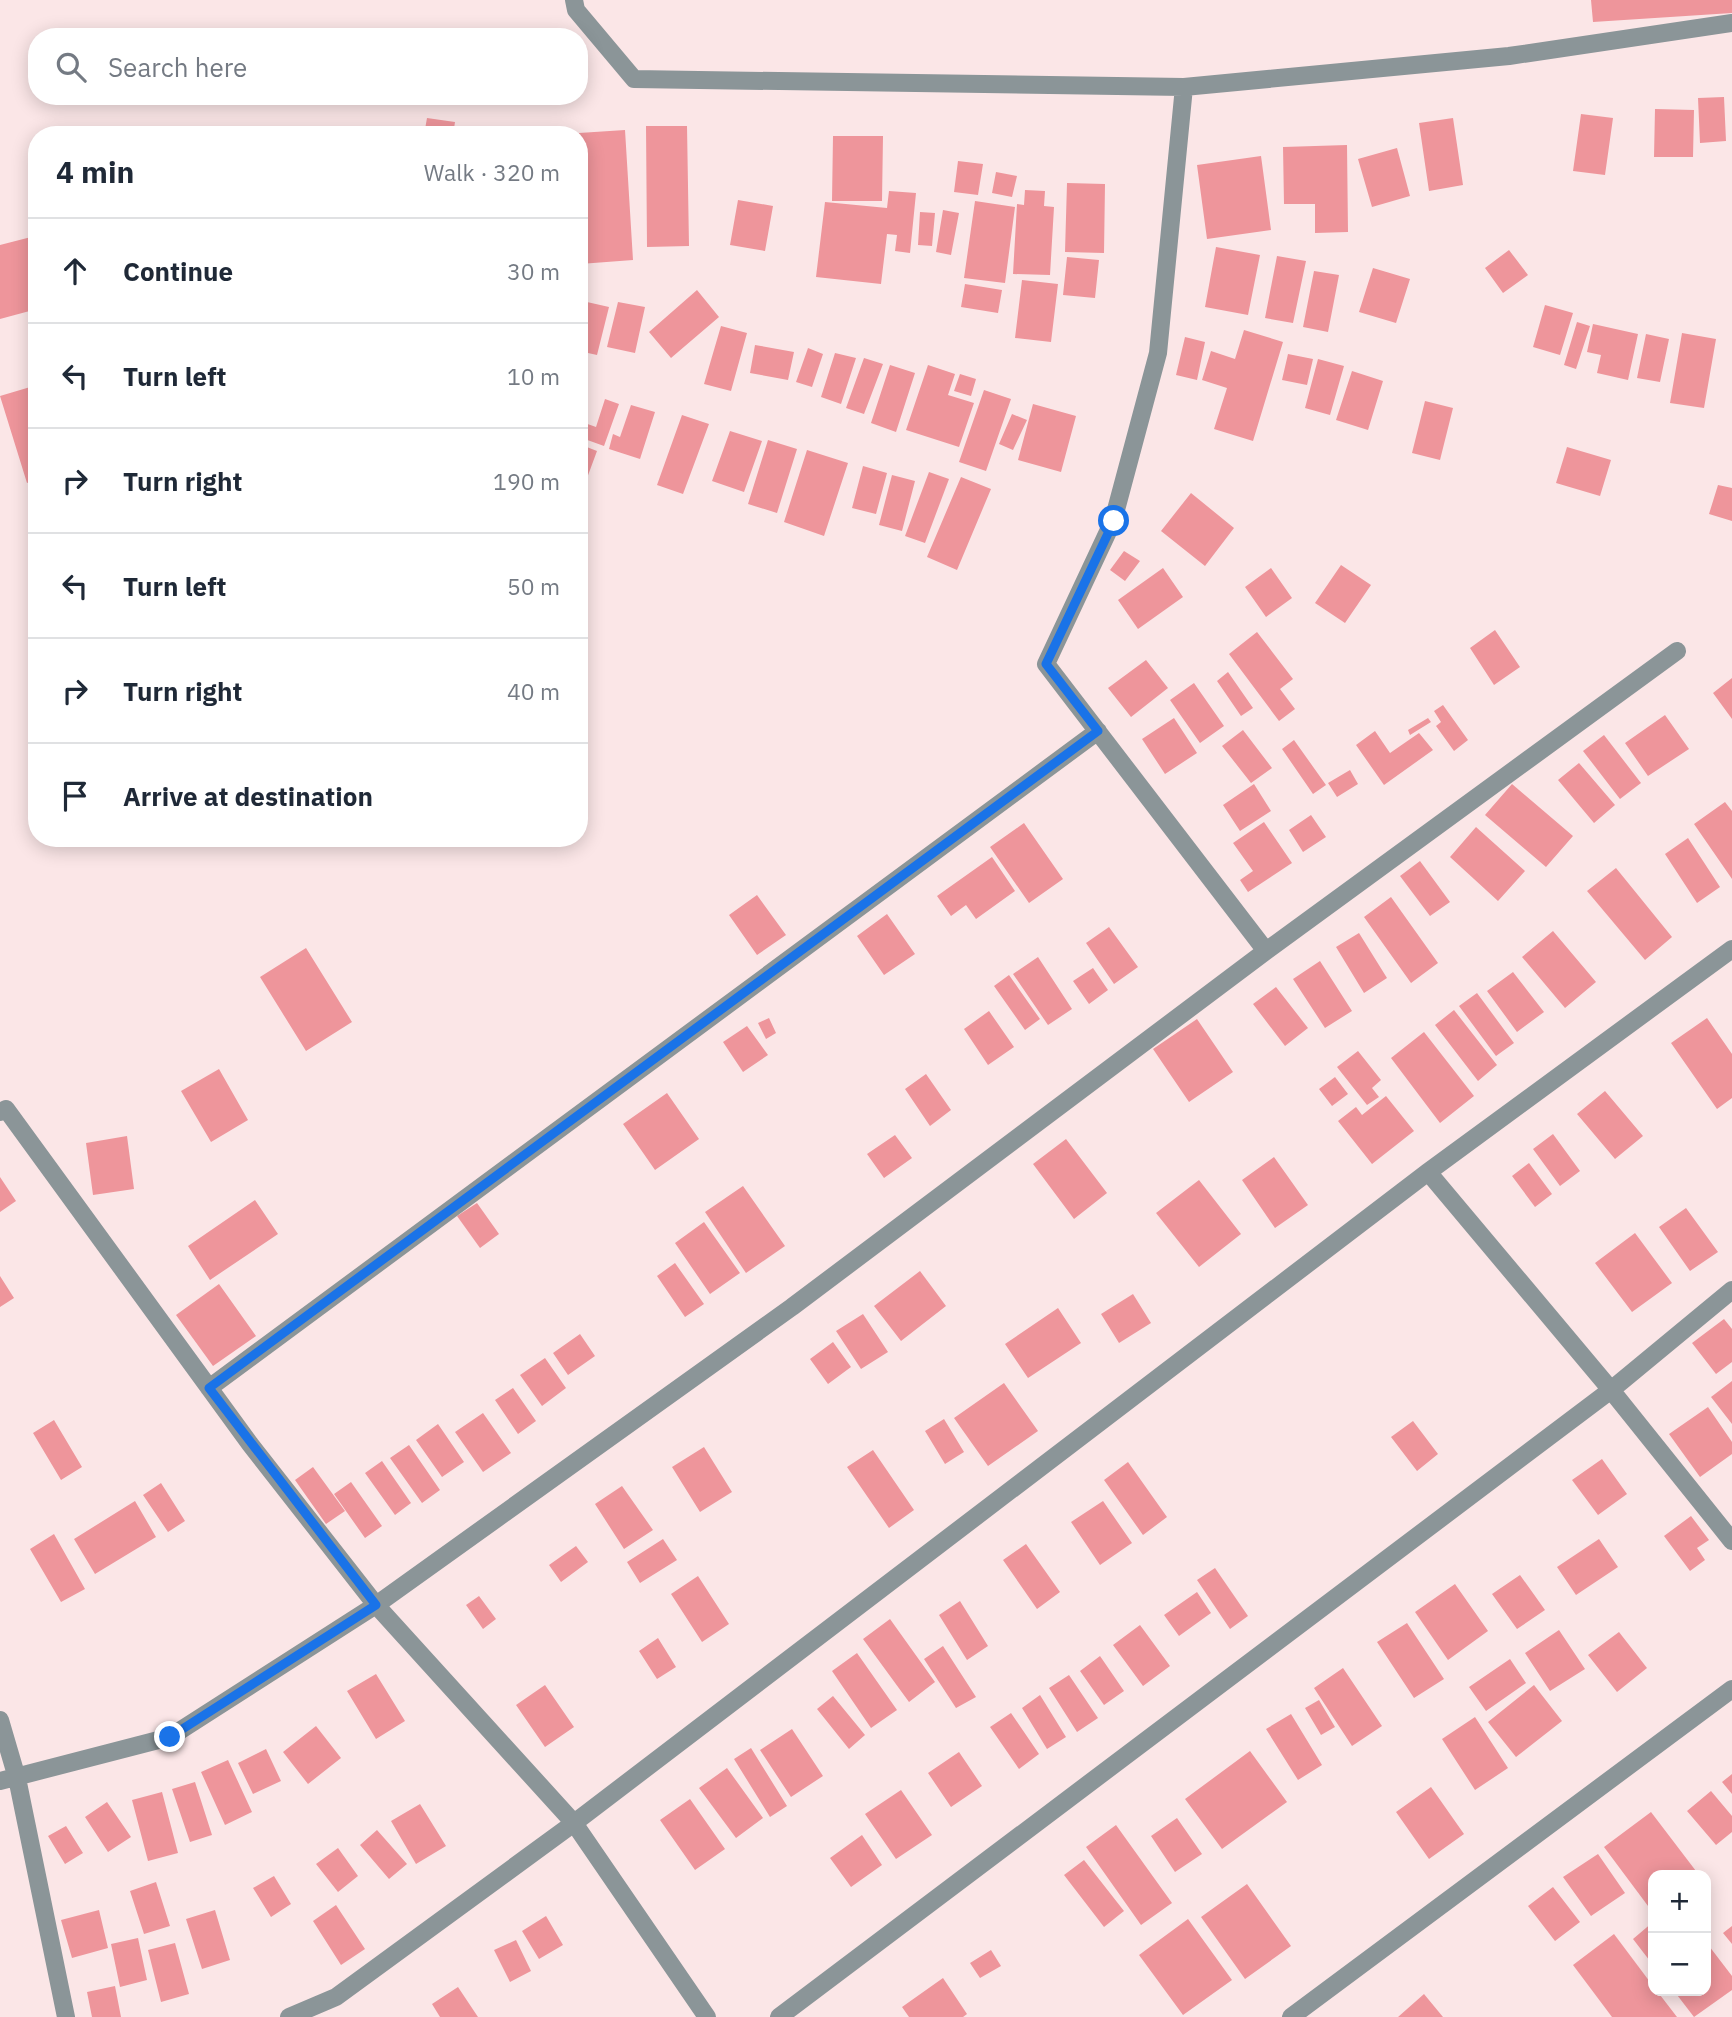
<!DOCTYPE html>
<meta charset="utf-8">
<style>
body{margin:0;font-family:"IBM Plex Sans",sans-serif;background:#f6f6f7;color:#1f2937}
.controls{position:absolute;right:21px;bottom:21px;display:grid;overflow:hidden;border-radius:14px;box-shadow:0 4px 18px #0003}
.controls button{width:63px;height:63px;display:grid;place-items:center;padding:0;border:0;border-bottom:2px solid #e0e1e3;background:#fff;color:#1f2937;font:35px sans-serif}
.stop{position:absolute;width:21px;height:21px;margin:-16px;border:5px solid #1a73e8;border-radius:50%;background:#fff}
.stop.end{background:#1a73e8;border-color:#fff;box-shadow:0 2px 7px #0008}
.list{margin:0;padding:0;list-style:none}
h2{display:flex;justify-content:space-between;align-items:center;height:91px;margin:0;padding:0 28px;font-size:30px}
h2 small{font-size:23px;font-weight:400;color:#747a83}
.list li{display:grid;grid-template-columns:46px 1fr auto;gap:21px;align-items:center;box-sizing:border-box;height:105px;padding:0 28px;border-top:2px solid #e0e1e3}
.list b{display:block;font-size:26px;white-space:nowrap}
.list em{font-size:23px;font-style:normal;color:#747a83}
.icon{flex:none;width:38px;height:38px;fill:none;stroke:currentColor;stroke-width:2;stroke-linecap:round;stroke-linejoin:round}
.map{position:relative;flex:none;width:1732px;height:2017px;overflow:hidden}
.search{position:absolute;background:#fff;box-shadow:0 4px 18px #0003;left:28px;top:28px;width:560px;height:77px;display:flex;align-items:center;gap:18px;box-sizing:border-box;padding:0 24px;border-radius:28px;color:#747a83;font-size:26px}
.panel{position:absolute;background:#fff;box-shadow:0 4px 18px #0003;left:28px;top:126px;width:560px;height:721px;border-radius:28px}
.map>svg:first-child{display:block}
.building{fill:#ee959b}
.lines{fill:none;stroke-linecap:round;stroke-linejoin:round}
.street{stroke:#8b9598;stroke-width:18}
.route{stroke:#1a73e8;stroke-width:9}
</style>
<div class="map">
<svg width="1732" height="2017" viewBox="0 0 1732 2017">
<rect width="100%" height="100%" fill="#fbe6e7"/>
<path class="building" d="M1591,0H1732V13L1593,22Z
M1724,97L1726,141L1700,143L1698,98Z
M1655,109L1694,110L1693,157H1654Z
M1581,114L1613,118L1605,175L1573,171Z
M427,118L455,122L453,135H424Z
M1453,118L1463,185L1429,191L1419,123Z
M382,126L416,130V135H381Z
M528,126L555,127L554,135H527Z
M646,126H687L689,246L647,247Z
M625,130L633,260L580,264L579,133Z
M833,136H883L882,201H832Z
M1347,145L1348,232L1315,233V204H1284L1283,147Z
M1397,148L1410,196L1372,207L1358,159Z
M1261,156L1271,230L1207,239L1197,165Z
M958,161L983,164L978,195L954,192Z
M996,172L1017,176L1012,197L992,193Z
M1067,183L1105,184L1104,253L1065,252Z
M1025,190L1045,191L1044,206L1054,207L1050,275L1013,274L1017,204L1024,205Z
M889,191L916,193L910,253L895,251L897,235L887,234L881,284L816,277L825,202L887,208Z
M738,200L773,206L765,251L730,245Z
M975,201L1015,207L1005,283L964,278Z
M943,210L959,213L951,255L936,252Z
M920,212L935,213L932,246L918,245Z
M35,236L37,309L0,319V245Z
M1216,247L1260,255L1248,315L1205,307Z
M1509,250L1528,275L1503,293L1485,268Z
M1277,256L1306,261L1293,323L1265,318Z
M1067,257L1099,260L1095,298L1063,295Z
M1373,268L1410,279L1396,323L1359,312Z
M1314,271L1339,275L1328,332L1303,327Z
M1022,280L1058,284L1051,342L1015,338Z
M965,284L1002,290L998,313L961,307Z
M697,290L719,317L671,358L649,332Z
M587,302L609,307L597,355L579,351V336Z
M618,302L645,307L635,353L607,347Z
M1545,305L1573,313L1560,355L1533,347Z
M1577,322L1590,326L1576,369L1564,365Z
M1593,324L1638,334L1628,380L1597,373L1601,355L1587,352Z
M721,326L747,333L731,391L704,384Z
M1244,330L1283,342L1253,441L1214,429L1227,388L1202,380L1211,351L1235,359Z
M1682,333L1716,339L1704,408L1670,403Z
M1646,334L1669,339L1660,382L1637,378Z
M1185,337L1205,342L1197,380L1176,375Z
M755,345L794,352L788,380L750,373Z
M808,348L823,354L812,387L796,382Z
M835,353L856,358L841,404L821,397Z
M1288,354L1313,359L1307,385L1282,380Z
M864,358L883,364L864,414L846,408Z
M1318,359L1344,366L1330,415L1305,408Z
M890,365L915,373L896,432L871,423Z
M928,365L955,374L948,395L974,403L959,447L906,430Z
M1352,371L1383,381L1368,430L1336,420Z
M960,374L976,379L971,396L954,391Z
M37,385V479L27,483L0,396Z
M984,390L1011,399L986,471L959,462Z
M605,399L619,404L604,446L579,437V421L596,427Z
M1425,401L1453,408L1440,460L1412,453Z
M1033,404L1076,416L1061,472L1018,460Z
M631,405L655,412L640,459L609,449L613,434L620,437Z
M1012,414L1027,420L1013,450L999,444Z
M682,415L709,424L683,494L657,485Z
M730,431L762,441L744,492L712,481Z
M768,440L797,449L777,513L748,504Z
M579,444L597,451L580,497H579Z
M1567,447L1611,460L1600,496L1556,483Z
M807,450L848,463L824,536L784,522Z
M863,466L887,473L876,514L852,508Z
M929,472L949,479L925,543L905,536Z
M892,475L915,481L902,531L879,525Z
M961,477L991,489L957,570L927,557Z
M1718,485L1732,488V521L1709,514Z
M1191,493L1234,528L1205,566L1161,531Z
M1124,551L1140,561L1125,581L1110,570Z
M1341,565L1371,585L1345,623L1315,603Z
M1163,568L1183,597L1138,629L1118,600Z
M1271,568L1292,598L1266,617L1245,587Z
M1495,630L1520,667L1494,685L1470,648Z
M1257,632L1293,679L1280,689L1295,709L1279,721L1229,654Z
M1146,660L1168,688L1131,717L1108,688Z
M1228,672L1253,708L1241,716L1217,681Z
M1732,678V719L1713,693Z
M1194,683L1224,726L1200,743L1170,700Z
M1443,705L1468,740L1454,751L1436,726L1441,722L1434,711Z
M1665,715L1689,749L1648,776L1625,743Z
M1174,718L1197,753L1165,774L1142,739Z
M1428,718L1431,722L1410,735L1408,730Z
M1243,730L1272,768L1251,783L1222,746Z
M1375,731L1390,753L1419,733L1433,750L1384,785L1356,745Z
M1604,735L1641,783L1620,799L1583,751Z
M1294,740L1326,785L1313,794L1282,749Z
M1579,763L1615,805L1594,823L1558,780Z
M1350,770L1358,784L1337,797L1328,783Z
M1254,784L1271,811L1240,831L1223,805Z
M1512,784L1573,836L1546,867L1485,815Z
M1725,802L1732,811V879L1694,824Z
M1311,815L1326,837L1303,852L1289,830Z
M1264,822L1292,863L1248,892L1240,880L1253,871L1233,843Z
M1024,823L1063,879L1029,903L990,847Z
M1476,827L1525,871L1498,901L1450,857Z
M1688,838L1720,887L1697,903L1665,854Z
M992,857L1015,891L976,919L966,905L951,916L937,896Z
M1420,861L1450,902L1430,916L1400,876Z
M1616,868L1672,937L1645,960L1587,891Z
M757,895L786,935L757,955L729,915Z
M1391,897L1438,963L1411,983L1364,917Z
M887,914L915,954L884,975L857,936Z
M1109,927L1138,967L1114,984L1086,943Z
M1553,931L1596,982L1565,1008L1522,957Z
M1359,933L1387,978L1364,993L1336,947Z
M306,948L352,1022L306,1051L260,977Z
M1038,957L1072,1009L1048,1025L1013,974Z
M1320,961L1352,1011L1325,1028L1293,979Z
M1093,968L1108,990L1089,1004L1073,981Z
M1513,972L1544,1012L1517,1032L1487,991Z
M1009,975L1040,1019L1025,1030L994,986Z
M1276,987L1308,1028L1285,1046L1253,1004Z
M1477,993L1514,1043L1496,1056L1459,1006Z
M1454,1010L1497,1065L1478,1081L1435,1025Z
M989,1011L1014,1047L988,1065L964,1029Z
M769,1018L776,1033L766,1039L758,1023Z
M1707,1018L1732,1054V1098L1717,1109L1671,1043Z
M1197,1019L1233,1072L1189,1102L1153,1049Z
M747,1026L768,1055L743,1072L723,1042Z
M1424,1032L1474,1096L1440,1123L1391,1058Z
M1358,1051L1381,1080L1372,1088L1379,1097L1367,1105L1337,1067Z
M219,1069L248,1120L211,1142L181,1091Z
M926,1074L951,1110L930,1126L905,1089Z
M1335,1077L1348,1094L1332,1106L1319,1089Z
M1605,1091L1643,1136L1615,1159L1577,1114Z
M667,1093L699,1139L655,1170L623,1124Z
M1386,1096L1414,1131L1372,1164L1338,1121L1356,1107L1362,1115Z
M1553,1134L1580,1171L1560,1186L1533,1149Z
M895,1135L912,1158L884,1178L867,1154Z
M127,1136L134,1189L93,1195L86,1143Z
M1066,1139L1107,1193L1074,1219L1033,1164Z
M1274,1157L1308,1205L1275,1228L1242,1180Z
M1529,1163L1552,1194L1535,1207L1512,1176Z
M0,1177L16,1201L0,1212Z
M1199,1180L1241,1234L1199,1267L1156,1213Z
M743,1186L785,1246L746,1273L705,1212Z
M255,1200L278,1234L210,1280L188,1246Z
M477,1203L499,1234L480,1248L457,1216Z
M1686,1208L1718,1252L1690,1271L1659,1227Z
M704,1222L740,1273L710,1294L675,1243Z
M1635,1233L1672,1283L1632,1312L1595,1263Z
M675,1263L704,1304L685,1317L657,1276Z
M920,1271L946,1306L901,1341L874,1306Z
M0,1276L14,1298L0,1307Z
M219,1284L256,1336L213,1366L176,1315Z
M1133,1294L1151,1323L1119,1343L1101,1314Z
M1058,1308L1081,1343L1028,1378L1005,1344Z
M863,1314L888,1352L861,1369L836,1331Z
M1724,1319L1732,1329V1362L1716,1374L1692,1343Z
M580,1334L595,1356L568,1375L553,1353Z
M833,1342L851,1367L828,1384L810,1359Z
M545,1358L566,1388L542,1406L520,1375Z
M1732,1381V1424L1711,1397Z
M1004,1383L1038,1431L988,1466L954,1418Z
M513,1388L536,1421L518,1434L495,1400Z
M1708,1407L1732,1442V1454L1700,1477L1669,1434Z
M483,1413L511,1453L483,1472L455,1432Z
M944,1419L964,1452L945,1464L925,1431Z
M54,1420L82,1467L61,1480L33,1433Z
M1413,1421L1438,1454L1417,1471L1391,1437Z
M438,1424L464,1462L442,1477L416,1440Z
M409,1445L440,1490L422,1503L390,1458Z
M704,1447L732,1492L700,1512L672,1467Z
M873,1450L914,1510L889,1528L847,1467Z
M1602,1459L1627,1494L1598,1515L1572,1480Z
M382,1461L411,1503L395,1515L365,1473Z
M1128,1462L1167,1517L1143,1535L1104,1480Z
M313,1467L345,1511L326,1524L295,1480Z
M351,1482L382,1526L365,1538L334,1494Z
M161,1483L185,1521L168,1532L143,1495Z
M622,1486L653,1530L624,1549L595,1504Z
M135,1501L156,1537L95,1574L74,1539Z
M1103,1501L1132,1543L1100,1565L1071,1522Z
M1691,1516L1709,1540L1697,1548L1705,1560L1690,1571L1664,1536Z
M54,1534L85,1589L61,1602L30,1549Z
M663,1539L677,1560L640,1583L627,1562Z
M1599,1539L1618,1567L1576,1595L1557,1567Z
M1026,1544L1060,1592L1037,1609L1003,1560Z
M576,1546L588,1562L561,1582L549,1565Z
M1215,1568L1248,1616L1230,1629L1197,1580Z
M1520,1575L1545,1610L1517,1629L1492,1594Z
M698,1576L729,1624L702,1642L671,1594Z
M1455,1584L1488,1631L1448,1660L1415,1612Z
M1197,1592L1211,1613L1179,1636L1164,1615Z
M479,1596L496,1619L483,1629L466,1605Z
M960,1601L988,1646L967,1660L939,1615Z
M890,1619L935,1682L909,1702L863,1639Z
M1407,1623L1444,1679L1414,1698L1377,1642Z
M1140,1625L1170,1666L1143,1686L1113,1645Z
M1559,1630L1585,1669L1550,1691L1525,1653Z
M1619,1632L1647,1668L1617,1692L1588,1655Z
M658,1638L676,1667L657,1679L639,1651Z
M943,1646L976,1697L956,1708L924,1659Z
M857,1653L897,1710L871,1728L832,1671Z
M1100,1656L1124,1691L1104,1705L1080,1671Z
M1510,1659L1526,1683L1486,1711L1469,1687Z
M1343,1668L1382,1726L1352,1746L1314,1688Z
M376,1674L405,1721L376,1739L347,1691Z
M1069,1675L1098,1718L1077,1732L1049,1688Z
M545,1685L574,1727L545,1747L516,1705Z
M1534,1685L1562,1721L1516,1757L1488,1722Z
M1040,1695L1066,1737L1047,1749L1022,1708Z
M833,1696L865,1735L849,1749L817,1709Z
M1319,1700L1335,1727L1321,1735L1305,1708Z
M1011,1713L1039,1754L1019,1769L990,1727Z
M1291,1714L1322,1765L1298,1780L1266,1729Z
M1475,1717L1508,1768L1475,1790L1442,1739Z
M316,1726L341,1758L308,1784L283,1752Z
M792,1729L823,1776L791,1797L760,1750Z
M751,1748L787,1806L770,1817L734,1759Z
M266,1749L281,1781L253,1794L238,1763Z
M1250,1751L1287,1802L1222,1849L1185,1799Z
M959,1752L982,1786L951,1807L928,1773Z
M228,1760L252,1812L225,1825L201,1772Z
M727,1768L763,1818L736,1838L699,1788Z
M1732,1774V1794L1722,1782Z
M195,1782L212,1835L190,1842L172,1789Z
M1431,1787L1464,1834L1429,1859L1396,1812Z
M901,1790L932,1835L896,1859L865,1814Z
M1711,1791L1732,1816V1832L1716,1845L1687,1811Z
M162,1792L178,1853L148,1861L132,1800Z
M690,1799L725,1849L695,1870L660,1820Z
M107,1802L131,1837L108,1852L85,1817Z
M420,1804L446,1846L416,1864L391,1821Z
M1651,1812L1699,1875H1653L1651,1910L1604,1847Z
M1177,1818L1202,1854L1175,1872L1151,1836Z
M1116,1825L1172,1903L1141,1925L1086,1847Z
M66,1826L83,1853L65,1864L48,1836Z
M377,1830L407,1864L389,1879L360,1845Z
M862,1835L882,1865L851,1887L830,1858Z
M338,1848L358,1876L338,1892L316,1864Z
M1598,1854L1625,1893L1591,1916L1563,1877Z
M1084,1860L1124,1911L1104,1927L1064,1875Z
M274,1876L291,1904L271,1917L253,1888Z
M156,1882L170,1926L144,1934L130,1891Z
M1247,1884L1291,1946L1245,1979L1201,1917Z
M1553,1887L1580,1922L1555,1941L1528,1906Z
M336,1905L365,1949L341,1965L313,1921Z
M99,1910L108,1948L72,1958L61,1920Z
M215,1910L230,1960L202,1969L186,1919Z
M546,1916L563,1945L539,1959L522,1931Z
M1188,1919L1232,1980L1183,2015L1139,1955Z
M1653,1922V1965L1633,1939Z
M1732,1926V1944L1723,1933Z
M1614,1934L1653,1986V1991H1657L1677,2017H1612L1573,1965Z
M138,1938L147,1980L120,1987L111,1944Z
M516,1940L531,1971L510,1982L494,1950Z
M1706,1942L1732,1976V1990L1694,2017L1674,1991H1706Z
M175,1943L189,1994L161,2002L148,1950Z
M991,1950L1001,1966L980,1978L970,1963Z
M943,1978L967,2014L963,2017H909L902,2007Z
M115,1986L121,2017H92L87,1992Z
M458,1987L478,2017H440L432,2004Z
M1424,1994L1443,2017H1398Z"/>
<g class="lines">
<path class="street" d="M574,0L576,10L634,79L1184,87L1509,56L1732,23
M1184,87L1158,353L1113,521L1046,664L1266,951
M0,1112L6,1109L250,1444L376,1605L574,1823L707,2017
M1428,1172L1611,1390L1732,1541
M209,1388L1098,731
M0,1720L17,1778L66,2017
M0,1781L170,1737L376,1605L792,1307L1266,951L1677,651
M289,2017L336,1997L574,1823L1428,1172L1732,949
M779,2017L1611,1390L1732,1290
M1291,2017L1732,1689"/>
</g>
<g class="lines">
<path class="route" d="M170,1737L376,1605L209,1388L1098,731L1046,664L1114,521"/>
</g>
</svg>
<div class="controls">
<button>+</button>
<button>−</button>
</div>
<div class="stop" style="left:1114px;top:521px"></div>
<div class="stop end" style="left:170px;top:1737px"></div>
<div class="search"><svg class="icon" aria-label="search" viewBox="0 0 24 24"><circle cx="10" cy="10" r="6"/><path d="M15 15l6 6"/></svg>Search here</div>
<section class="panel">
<h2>4 min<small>Walk · 320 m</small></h2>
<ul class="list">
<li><svg class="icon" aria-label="ahead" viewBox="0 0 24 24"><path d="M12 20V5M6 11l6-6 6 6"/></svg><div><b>Continue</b></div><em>30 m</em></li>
<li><svg class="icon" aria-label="left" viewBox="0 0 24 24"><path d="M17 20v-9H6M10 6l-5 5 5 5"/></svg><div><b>Turn left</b></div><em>10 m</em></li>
<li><svg class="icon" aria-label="right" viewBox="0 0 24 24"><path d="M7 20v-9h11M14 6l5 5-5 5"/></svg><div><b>Turn right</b></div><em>190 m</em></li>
<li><svg class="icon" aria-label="left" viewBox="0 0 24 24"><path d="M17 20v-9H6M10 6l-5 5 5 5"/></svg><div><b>Turn left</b></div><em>50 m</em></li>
<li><svg class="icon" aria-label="right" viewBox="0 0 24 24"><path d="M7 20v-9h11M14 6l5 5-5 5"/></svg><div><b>Turn right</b></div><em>40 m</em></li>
<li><svg class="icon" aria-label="arrive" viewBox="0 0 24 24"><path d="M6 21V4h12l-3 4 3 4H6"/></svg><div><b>Arrive at destination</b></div></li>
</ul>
</section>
</div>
